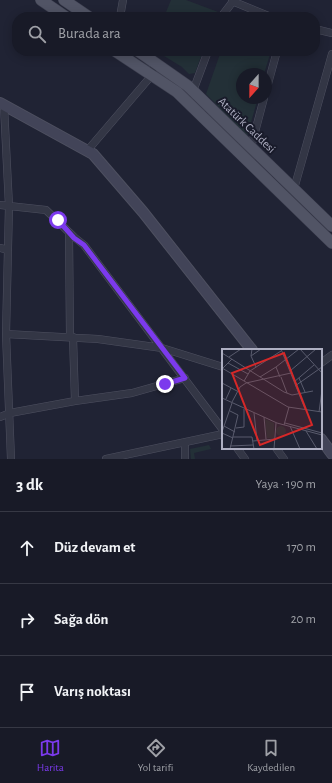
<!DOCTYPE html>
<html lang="tr">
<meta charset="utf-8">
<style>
body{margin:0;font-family:"Alegreya Sans",sans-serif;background:#252733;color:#f1f3f6}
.compass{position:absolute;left:236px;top:68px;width:36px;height:36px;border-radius:50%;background:#181a27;box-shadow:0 2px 10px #0003;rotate:201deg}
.stop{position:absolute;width:12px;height:12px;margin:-9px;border:3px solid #7c3aed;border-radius:50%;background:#fff}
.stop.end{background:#7c3aed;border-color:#fff;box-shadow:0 1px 4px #0008}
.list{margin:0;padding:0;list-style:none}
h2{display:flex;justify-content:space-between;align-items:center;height:52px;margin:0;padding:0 16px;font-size:17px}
h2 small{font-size:13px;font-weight:400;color:#9fa1a7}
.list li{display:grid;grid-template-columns:26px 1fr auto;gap:12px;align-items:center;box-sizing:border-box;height:72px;padding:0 16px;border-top:1px solid #363844}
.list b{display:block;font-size:15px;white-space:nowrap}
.list em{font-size:13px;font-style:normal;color:#9fa1a7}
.icon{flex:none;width:22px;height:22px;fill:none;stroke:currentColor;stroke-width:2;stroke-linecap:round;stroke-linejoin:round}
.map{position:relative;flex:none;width:332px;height:459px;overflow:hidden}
.search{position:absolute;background:#181a27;box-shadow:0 2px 10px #0003;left:12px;right:12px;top:12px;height:44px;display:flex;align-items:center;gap:10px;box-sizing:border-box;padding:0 14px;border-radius:16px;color:#9fa1a7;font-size:15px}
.sheet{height:268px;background:#181a27}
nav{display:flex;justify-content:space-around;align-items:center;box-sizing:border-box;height:56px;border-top:1px solid #363844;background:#181a27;font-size:11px;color:#9fa1a7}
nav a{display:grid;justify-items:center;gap:2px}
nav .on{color:#7c3aed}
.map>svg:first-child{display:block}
.green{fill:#233037}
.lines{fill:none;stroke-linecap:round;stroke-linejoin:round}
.street-casing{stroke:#4e5060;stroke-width:8}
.secondary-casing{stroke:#4e5060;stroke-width:12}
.primary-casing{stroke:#3d3f4f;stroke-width:12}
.street{stroke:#333645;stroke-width:7}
.secondary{stroke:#424458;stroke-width:10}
.primary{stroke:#515465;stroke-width:11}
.route{stroke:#7c3aed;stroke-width:5}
.labels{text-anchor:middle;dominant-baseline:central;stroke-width:4;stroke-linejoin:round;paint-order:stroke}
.street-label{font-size:12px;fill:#aeafc2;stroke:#191b2a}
.inset-road{fill:none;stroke:#595b6d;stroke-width:1}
.view{fill:#d62828;fill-opacity:0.15;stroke:#d62828;stroke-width:2}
.inset-edge{fill:none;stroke:#aeafc2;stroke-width:2}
</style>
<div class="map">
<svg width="332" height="459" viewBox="0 0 332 459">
<rect width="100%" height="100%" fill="#202334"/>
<path class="green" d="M171,0H186L218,12L216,17H164Z
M156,51H203L195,73L189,74L182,67Z
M221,51H271L264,74H242V98H258L247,136L206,94Z
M209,445L211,449L194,453L195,459H191L190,449Z"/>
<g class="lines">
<g class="street-casing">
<path id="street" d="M232,1L271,17
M120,17L123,0
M221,17L234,0
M315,29L332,33
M193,91L208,51
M266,91L277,51
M4,106L9,206L6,334L11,459
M251,147L264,98
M87,151L152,75L154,62
M294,189L332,54
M0,205L46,210L74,237L84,245L223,430
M69,233L70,337
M0,248L8,250
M6,334L98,339L162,348L223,367
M321,363L332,355
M75,401L132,393L185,378
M0,417L10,413L75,401L73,337
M185,442V459
M237,448L245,459
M276,448L284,459
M106,459L223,434"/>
</g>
<g class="secondary-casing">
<path id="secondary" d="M0,103L93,154L143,212L252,350
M321,439L332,454"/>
</g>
<g class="primary-casing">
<path id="primary" d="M41,0L66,17
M64,0L89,17
M115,51L177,92L332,243
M138,51L188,86L332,226"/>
</g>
<use href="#street" class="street"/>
<use href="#secondary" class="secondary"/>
<use href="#primary" class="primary"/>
</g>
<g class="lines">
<path class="route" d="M58,220L74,238L84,245L185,378L165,384"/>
</g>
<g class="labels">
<g class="street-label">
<text transform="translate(247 125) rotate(44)">Atatürk Caddesi</text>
</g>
</g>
<g transform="translate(222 349)">
<rect width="100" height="100" fill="#202334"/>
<path d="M43,70L52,74V89H45ZM54 82a5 5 0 1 1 10 0a5 5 0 1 1-10 0Z" fill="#233037"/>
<path class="inset-road" d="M30,0L29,7L34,18M59,0L83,60M78,0L100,24M0,4L62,43L70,46L91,42M29,7L39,0M7,8L19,0M6,14L26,25M0,19L66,58L100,63M1,19L10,10M68,22L94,0M38,28L54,18M58,28L54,18L77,0M59,28L65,44M77,29L83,43M22,32L28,22L59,2M72,33L92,16M0,34L15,42M73,37L100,18M0,49L55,74L100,86M4,50L9,39M10,53L18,38L24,34L69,24M97,63L100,41M32,64L35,91M42,68L44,90M63,74L100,84M62,76L67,58M2,77L13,83M68,77L78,100M14,79L22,78V60M84,82L95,100M0,83L10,54M0,84L11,89M11,88H30L32,100M31,92L53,90M8,97L31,96M8,100L16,66L8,62M52,100L54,74"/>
<path class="view" d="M62,4L90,76L38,96L10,24Z"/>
<rect width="100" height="100" class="inset-edge"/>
</g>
</svg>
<svg class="compass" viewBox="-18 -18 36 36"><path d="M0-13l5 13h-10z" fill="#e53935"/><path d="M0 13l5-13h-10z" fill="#9fa1a7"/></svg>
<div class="stop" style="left:58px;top:220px"></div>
<div class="stop end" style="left:165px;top:384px"></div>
<div class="search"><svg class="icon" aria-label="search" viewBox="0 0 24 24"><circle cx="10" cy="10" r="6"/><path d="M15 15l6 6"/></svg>Burada ara</div>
</div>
<section class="sheet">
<h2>3 dk<small>Yaya · 190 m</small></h2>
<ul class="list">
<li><svg class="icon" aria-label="ahead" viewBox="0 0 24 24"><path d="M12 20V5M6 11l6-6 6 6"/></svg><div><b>Düz devam et</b></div><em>170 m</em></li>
<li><svg class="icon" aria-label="right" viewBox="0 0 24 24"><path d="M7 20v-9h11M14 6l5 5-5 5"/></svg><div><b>Sağa dön</b></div><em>20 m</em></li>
<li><svg class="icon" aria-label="arrive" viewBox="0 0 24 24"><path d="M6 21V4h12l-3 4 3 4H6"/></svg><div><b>Varış noktası</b></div></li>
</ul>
</section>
<nav>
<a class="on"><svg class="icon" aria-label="map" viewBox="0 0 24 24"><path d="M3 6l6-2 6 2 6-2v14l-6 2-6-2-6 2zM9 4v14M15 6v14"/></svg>Harita</a>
<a><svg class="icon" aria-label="directions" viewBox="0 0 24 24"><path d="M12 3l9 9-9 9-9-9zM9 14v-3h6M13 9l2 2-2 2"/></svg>Yol tarifi</a>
<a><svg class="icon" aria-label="saved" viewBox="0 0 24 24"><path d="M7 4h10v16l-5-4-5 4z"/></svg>Kaydedilen</a>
</nav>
